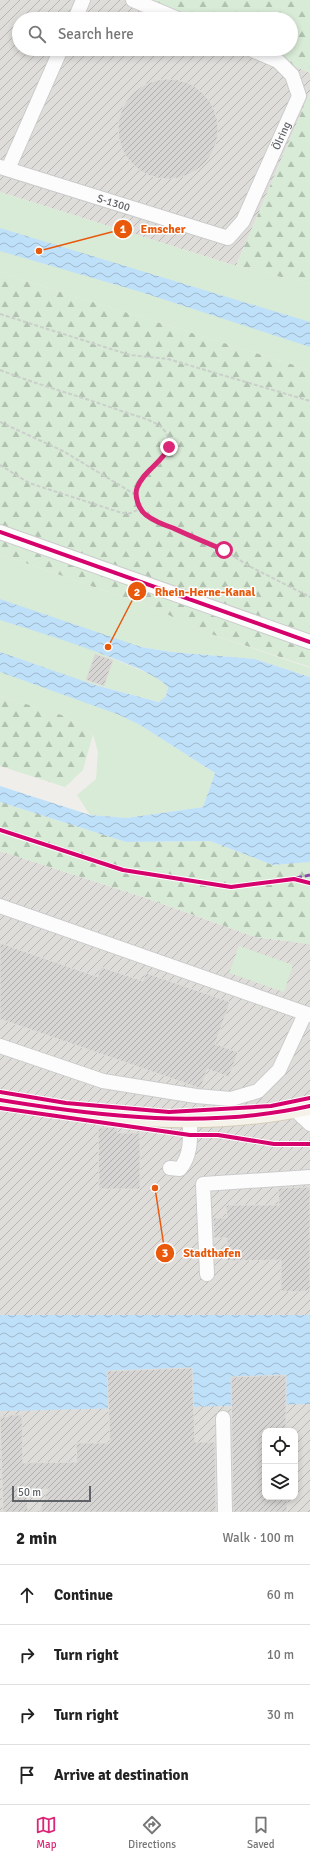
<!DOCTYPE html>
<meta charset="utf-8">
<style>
body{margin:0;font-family:Signika,sans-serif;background:#f6f6f6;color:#222}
.controls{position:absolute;right:12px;bottom:12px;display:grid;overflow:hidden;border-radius:8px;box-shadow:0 2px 6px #0003}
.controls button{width:36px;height:36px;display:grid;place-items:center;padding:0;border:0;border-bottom:1px solid #e0e0e0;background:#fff;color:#222;font:20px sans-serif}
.scale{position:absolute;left:12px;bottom:10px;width:79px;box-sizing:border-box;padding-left:4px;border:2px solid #5f6368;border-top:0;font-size:11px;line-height:14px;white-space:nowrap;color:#5f6368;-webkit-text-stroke:3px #fff;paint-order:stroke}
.stop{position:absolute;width:12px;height:12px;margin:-9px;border:3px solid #db2777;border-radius:50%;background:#fff}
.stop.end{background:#db2777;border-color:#fff;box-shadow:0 1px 4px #0008}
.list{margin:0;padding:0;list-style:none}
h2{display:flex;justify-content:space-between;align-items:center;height:52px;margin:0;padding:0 16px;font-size:17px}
h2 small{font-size:13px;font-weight:400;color:#767676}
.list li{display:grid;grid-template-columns:26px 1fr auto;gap:12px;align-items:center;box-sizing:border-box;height:60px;padding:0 16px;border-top:1px solid #e0e0e0}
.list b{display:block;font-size:15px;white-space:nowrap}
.list em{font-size:13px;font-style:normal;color:#767676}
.icon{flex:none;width:22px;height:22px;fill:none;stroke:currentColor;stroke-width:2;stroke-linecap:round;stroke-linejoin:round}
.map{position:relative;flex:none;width:310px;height:1512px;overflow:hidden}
.search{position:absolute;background:#fff;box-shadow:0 2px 6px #0003;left:12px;right:12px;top:12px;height:44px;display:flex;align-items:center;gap:10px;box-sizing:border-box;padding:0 14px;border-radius:22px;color:#767676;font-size:15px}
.sheet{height:292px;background:#fff}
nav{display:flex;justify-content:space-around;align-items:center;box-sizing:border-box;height:56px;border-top:1px solid #e0e0e0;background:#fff;font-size:11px;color:#767676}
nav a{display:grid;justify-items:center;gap:2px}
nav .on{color:#db2777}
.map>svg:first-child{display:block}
.industrial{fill:url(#industrial-furrows);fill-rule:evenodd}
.green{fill:#d8ebd6}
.forest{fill:url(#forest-firs)}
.water{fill:url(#water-waves)}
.building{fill:url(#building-hatch);stroke:#deddd9}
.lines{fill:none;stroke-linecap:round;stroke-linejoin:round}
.minor-casing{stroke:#cbcccc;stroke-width:16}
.major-casing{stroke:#d7ceb8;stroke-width:19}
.path{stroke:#cacfcc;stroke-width:2;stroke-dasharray:4 2;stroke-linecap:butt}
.minor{stroke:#fdfcfc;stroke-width:14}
.major{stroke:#f4f2e9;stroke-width:17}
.quiet{stroke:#8e44ad;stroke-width:3;stroke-dasharray:6 3;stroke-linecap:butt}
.cycleway-casing{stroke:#fff;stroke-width:6}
.cycleway{stroke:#d6006c;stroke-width:4}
.route{stroke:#db2777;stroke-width:5}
.labels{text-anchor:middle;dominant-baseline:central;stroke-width:3;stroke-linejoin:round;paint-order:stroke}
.street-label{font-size:11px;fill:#5f6368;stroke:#fff}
.leader{fill:none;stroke:#e8590c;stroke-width:1.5}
.callout-dot{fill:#e8590c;stroke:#fff;stroke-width:1.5}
.mark-label{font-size:12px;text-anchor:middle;font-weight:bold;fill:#fff}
.callout-label{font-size:12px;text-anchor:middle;font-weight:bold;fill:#e8590c;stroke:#fff;stroke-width:3;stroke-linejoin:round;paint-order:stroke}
</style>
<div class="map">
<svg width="310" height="1512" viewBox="0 0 310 1512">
<defs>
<pattern id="industrial-furrows" width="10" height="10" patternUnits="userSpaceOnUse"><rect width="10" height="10" fill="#dfddda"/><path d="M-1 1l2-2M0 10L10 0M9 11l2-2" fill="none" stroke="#b8b7b5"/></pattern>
<pattern id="forest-firs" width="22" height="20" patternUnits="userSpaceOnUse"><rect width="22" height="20" fill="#d8ebd6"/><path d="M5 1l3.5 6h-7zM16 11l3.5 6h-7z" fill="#b2c2b1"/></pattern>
<pattern id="water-waves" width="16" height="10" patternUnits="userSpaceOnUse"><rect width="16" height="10" fill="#bfe0f9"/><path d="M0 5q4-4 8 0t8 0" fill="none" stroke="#9eb9cd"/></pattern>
<pattern id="building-hatch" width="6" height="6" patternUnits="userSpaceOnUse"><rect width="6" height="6" fill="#d6d5d3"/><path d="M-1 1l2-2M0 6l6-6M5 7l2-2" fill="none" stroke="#b1b0af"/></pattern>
</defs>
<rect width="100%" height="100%" fill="#efeeea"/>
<path class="industrial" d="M0,0H141L185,19H19V49H255L310,73V92L236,266L0,192Z
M0,851L146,898L255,937L310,944V1512H0ZM265,1431H295V1497H265Z"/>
<path class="green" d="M0,192L236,266L310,284V370L0,273Z
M0,554L154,608L202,631L310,668V677L255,659L172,652L141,647L111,638L105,655L163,680L168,686L166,696L160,702L95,685L117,714L140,725L215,773L203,807L127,818L90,815L77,795L96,779L98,752L93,734L68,717L0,696Z
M239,946L293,965L284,992L229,973Z"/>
<path class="forest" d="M141,0H310V73L255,49H291V19H185Z
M310,92V284L236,266Z
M0,273L310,370V667L202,631L154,608L0,554Z
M0,696L68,717L93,734L83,770L65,787L0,766Z
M0,802L126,842L210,841L273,865L310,862V944L255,937L146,898L0,851Z"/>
<path class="water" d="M0,228L310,322V347L141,292L0,251Z
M0,599L141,647L172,652L255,659L310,677V862L273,865L210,841L126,842L0,802V786L90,815L127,818L203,807L215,773L140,725L117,714L0,672V652L95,685L159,702L166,696L168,687C152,666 31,630 0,620Z
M0,1315H310V1404L0,1411Z"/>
<path class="building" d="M118 129a50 50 0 1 1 100 0a50 50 0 1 1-100 0Z
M95,654L113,660L104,686L86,680Z
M0,943L98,977L101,967L143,981L146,973L230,1002L215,1044L238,1052L229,1077L207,1069L201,1088H199L0,1019Z
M117,1127V1133H140V1189H99L98,1128Z
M310,1187V1290L300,1292L281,1291V1260L227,1261V1238H214L213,1218H227L226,1205H279L278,1188Z
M192,1368L195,1442H215L216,1512H39L48,1489L27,1490L28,1512H3L0,1417H8V1415H22L23,1463L77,1462L76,1443H110L107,1371Z
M286,1375V1431H265V1497H287V1512H233L231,1377Z"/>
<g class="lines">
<g class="minor-casing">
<g id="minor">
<path d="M133,0L178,19"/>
<path d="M75,19L83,0"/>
<path id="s1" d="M0,167L228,238L243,221L299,96L292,75L278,61L250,49"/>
<path d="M8,169L61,49"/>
<path d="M0,532L310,642"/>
<path d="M0,906L310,1015"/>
<path d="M0,1046L103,1081L196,1096L231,1099L258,1091L279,1070L305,1014"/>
<path d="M294,1109L310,1124"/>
<path d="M170,1168L180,1169C192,1154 190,1137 190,1119"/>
<path d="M207,1274L203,1184L310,1177"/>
<path d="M223,1418L225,1512"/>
</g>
</g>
<g class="major-casing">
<path id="major" d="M0,1100C103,1117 207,1129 310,1106"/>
</g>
<path class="path" d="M0,314L130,355L168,359L310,401
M0,370C41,386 83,397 124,412C136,416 151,419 161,427C166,431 170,439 169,446C168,464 139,473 136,495
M0,422L63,451L136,495L140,509
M0,465L29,483L119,512L128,514L140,509L145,515L156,521L224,550L249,566L310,597"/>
<use href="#minor" class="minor"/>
<use href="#major" class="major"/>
<path class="quiet" d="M296,878L310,875"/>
<g class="cycleway-casing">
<path id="cycleway" d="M0,532L310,642
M0,830L123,870L231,887L294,879L310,883
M0,1092L66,1103L169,1112L271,1106L310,1098
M0,1100C103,1117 207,1129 310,1106
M0,1108L190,1135H218L274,1144H310"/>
</g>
<use href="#cycleway" class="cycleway"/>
</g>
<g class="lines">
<path class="route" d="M169,447C162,463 143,471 137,488C134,496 139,510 146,515C154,521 164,525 173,528C190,536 207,543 224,550"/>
</g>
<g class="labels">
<g class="street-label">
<text stroke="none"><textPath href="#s1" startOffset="355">Ölring</textPath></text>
<text stroke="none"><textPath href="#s1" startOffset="119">S-1300</textPath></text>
</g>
</g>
<path class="leader" d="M39 251L123 229M108 647L137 591M155 1188L165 1253"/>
<g class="callout-dot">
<circle cx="39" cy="251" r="4"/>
<circle cx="108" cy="647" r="4"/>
<circle cx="155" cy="1188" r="4"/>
<circle cx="123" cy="229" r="10"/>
<circle cx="137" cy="591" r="10"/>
<circle cx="165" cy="1253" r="10"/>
</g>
<g class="mark-label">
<text x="123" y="233">1</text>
<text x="137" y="596">2</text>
<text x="165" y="1257">3</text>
</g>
<g class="callout-label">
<text x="163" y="233">Emscher</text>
<text x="205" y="596">Rhein-Herne-Kanal</text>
<text x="212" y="1257">Stadthafen</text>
</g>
</svg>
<div class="controls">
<button><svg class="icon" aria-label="locate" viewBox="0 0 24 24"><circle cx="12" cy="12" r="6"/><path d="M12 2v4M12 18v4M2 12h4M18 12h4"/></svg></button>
<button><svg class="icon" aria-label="layers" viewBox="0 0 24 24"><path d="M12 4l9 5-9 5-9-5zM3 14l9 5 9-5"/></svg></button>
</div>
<div class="scale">50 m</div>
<div class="stop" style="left:224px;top:550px"></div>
<div class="stop end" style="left:169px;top:447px"></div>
<div class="search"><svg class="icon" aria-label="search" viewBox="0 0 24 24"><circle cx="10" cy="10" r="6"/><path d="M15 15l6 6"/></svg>Search here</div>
</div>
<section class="sheet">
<h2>2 min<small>Walk · 100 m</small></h2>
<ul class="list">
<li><svg class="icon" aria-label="ahead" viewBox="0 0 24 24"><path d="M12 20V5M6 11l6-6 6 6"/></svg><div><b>Continue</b></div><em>60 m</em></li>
<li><svg class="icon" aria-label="right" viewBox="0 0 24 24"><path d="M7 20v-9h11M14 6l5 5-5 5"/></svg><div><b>Turn right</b></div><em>10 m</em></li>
<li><svg class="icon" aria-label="right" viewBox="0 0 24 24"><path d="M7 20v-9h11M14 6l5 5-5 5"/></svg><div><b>Turn right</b></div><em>30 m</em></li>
<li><svg class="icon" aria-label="arrive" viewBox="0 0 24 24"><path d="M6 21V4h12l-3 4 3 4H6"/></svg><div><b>Arrive at destination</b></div></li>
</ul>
</section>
<nav>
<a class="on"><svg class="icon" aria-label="map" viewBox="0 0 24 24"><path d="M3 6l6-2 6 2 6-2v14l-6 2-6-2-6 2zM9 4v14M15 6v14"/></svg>Map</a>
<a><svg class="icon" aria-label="directions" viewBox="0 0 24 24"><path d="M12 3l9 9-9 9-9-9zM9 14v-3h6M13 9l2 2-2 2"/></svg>Directions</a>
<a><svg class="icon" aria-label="saved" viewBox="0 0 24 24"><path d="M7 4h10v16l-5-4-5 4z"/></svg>Saved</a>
</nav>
